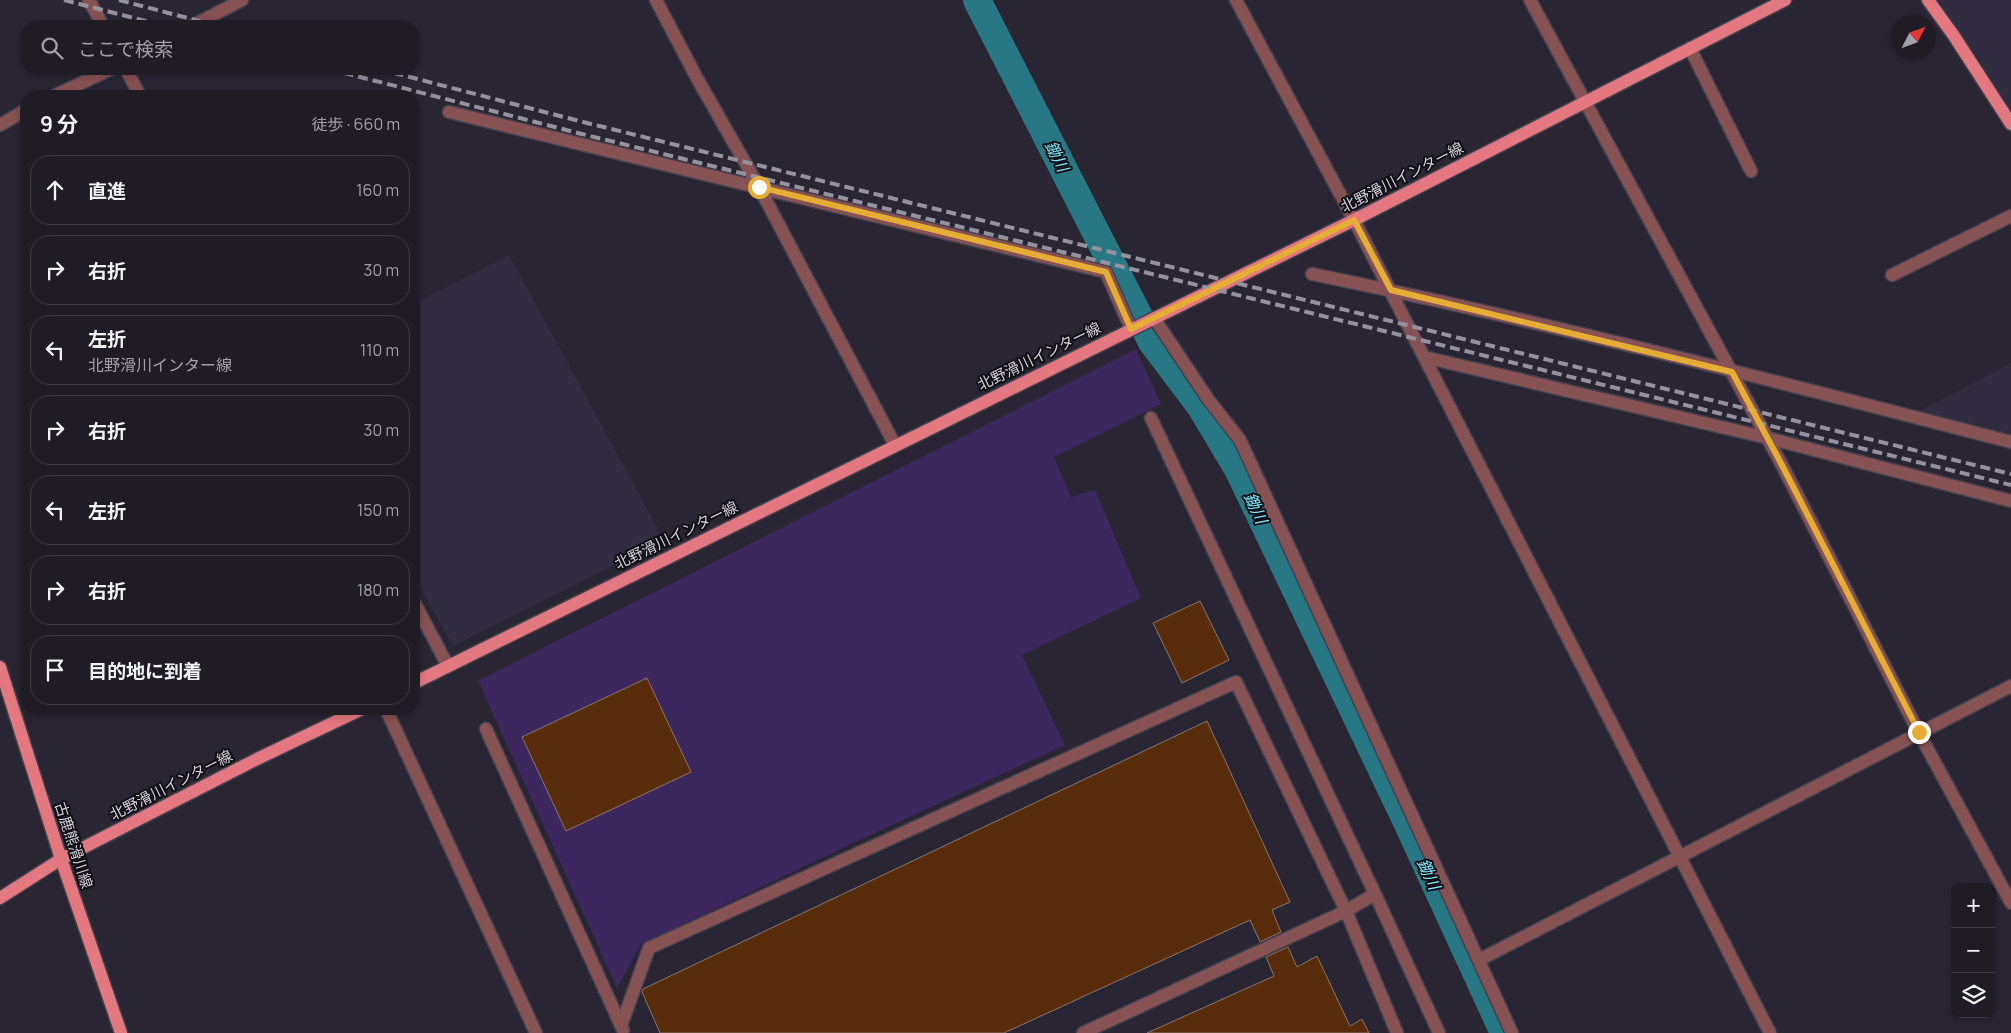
<!DOCTYPE html>
<html lang="ja">
<meta charset="utf-8">
<style>
body{margin:0;font-family:Manrope,"Noto Sans JP",sans-serif;background:#27252e;color:#f1f3f6}
.controls{position:absolute;right:15px;bottom:15px;display:grid;overflow:hidden;border-radius:10px;box-shadow:0 2px 8px #0003}
.controls button{width:45px;height:45px;display:grid;place-items:center;padding:0;border:0;border-bottom:1px solid #3c3a43;background:#1f1c26;color:#f1f3f6;font:25px sans-serif}
.compass{position:absolute;left:1891px;top:15px;width:45px;height:45px;border-radius:50%;background:#1f1c26;box-shadow:0 2px 8px #0003;rotate:48deg}
.stop{position:absolute;width:15px;height:15px;margin:-11px;border:4px solid #e5ad35;border-radius:50%;background:#fff}
.stop.end{background:#e5ad35;border-color:#fff;box-shadow:0 1px 5px #0008}
.list{margin:0;padding:0;list-style:none}
h2{display:flex;justify-content:space-between;align-items:center;height:65px;margin:0;padding:0 20px;font-size:21px}
h2 small{font-size:16px;font-weight:400;color:#a1a1a7}
.list li{display:grid;grid-template-columns:32px 1fr auto;gap:15px;align-items:center;box-sizing:border-box;height:70px;margin:0 10px 10px;padding:0 10px;border:1px solid #3c3a43;border-radius:20px}
.list b{display:block;font-size:19px;white-space:nowrap}
.list p{margin:0;font-size:16px;white-space:nowrap;color:#a1a1a7}
.list em{font-size:16px;font-style:normal;color:#a1a1a7}
.icon{flex:none;width:28px;height:28px;fill:none;stroke:currentColor;stroke-width:2;stroke-linecap:round;stroke-linejoin:round}
.map{position:relative;flex:none;width:2011px;height:1033px;overflow:hidden}
.search{position:absolute;background:#1f1c26;box-shadow:0 2px 8px #0003;left:20px;top:20px;width:400px;height:55px;display:flex;align-items:center;gap:12px;box-sizing:border-box;padding:0 18px;border-radius:20px;color:#a1a1a7;font-size:19px}
.panel{position:absolute;background:#1f1c26;box-shadow:0 2px 8px #0003;left:20px;top:90px;width:400px;height:625px;border-radius:20px}
.map>svg:first-child{display:block}
.built{fill:#322c40}
.green{fill:#3c275f}
.lines{fill:none;stroke-linecap:round;stroke-linejoin:round}
.river{stroke:#277785;stroke-width:28}
.building{fill:#592c0c;stroke:#87766b}
.minor-casing{stroke:#44404e;stroke-width:15}
.major-casing{stroke:#44404e;stroke-width:15}
.minor{stroke:#875254;stroke-width:12}
.major{stroke:#e47880;stroke-width:12}
.rail{stroke:#95929d;stroke-width:4;stroke-dasharray:10 5;stroke-linecap:butt}
.route{stroke:#e5ad35;stroke-width:6}
.labels{text-anchor:middle;dominant-baseline:central;stroke-width:4;stroke-linejoin:round;paint-order:stroke}
.street-label{font-size:15px;fill:#d3d0da;stroke:#110f16}
.water-label{font-size:16px;font-style:italic;fill:#7de8fc;stroke:#110f16}
</style>
<div class="map">
<svg width="2011" height="1033" viewBox="0 0 2011 1033">
<rect width="100%" height="100%" fill="#292533"/>
<path class="built" d="M1938,0H2011V110L1973,50Z
M509,255L664,540L453,646L414,577V304Z
M2011,363V435L1918,412Z"/>
<path class="green" d="M1136,349L1161,404L1054,457L1071,497L1095,490L1141,598L1022,655L1065,745L849,845L641,945L617,988L478,681Z"/>
<g class="lines">
<path class="river" d="M977,0L1152,342L1201,407L1238,469L1406,820L1504,1033"/>
</g>
<path class="building" d="M1200,601L1229,660L1182,683L1153,623Z
M647,678L691,772L566,831L522,737Z
M1207,721L1290,902L1272,910L1281,932L1260,942L1250,920L1004,1033H660L642,992L643,989Z
M1288,947L1297,967L1317,956L1350,1026L1362,1019L1369,1033H1147L1274,976L1266,957Z"/>
<g class="lines">
<g class="minor-casing">
<path id="minor" d="M89,0L103,26
M656,0L698,80L759,187L895,445
M1236,0L1354,220L1770,1033
M1530,0L1783,467L1919,733L2011,903
M192,26L242,0
M1690,48L1751,171
M126,69L140,96
M54,96L111,69
M449,112L1106,272L1131,329
M0,125L26,110
M1312,274C1546,322 1780,382 2011,442
M1892,275L2011,216
M1154,318L1208,399L1240,440L1512,1033
M1424,357L1768,438L2011,501
M414,602L448,666
M386,709L536,1033
M486,729L623,1030
M1375,894L1439,1033
M1479,960L2011,686
M621,1026L649,948L1236,682L1346,911L1397,1033
M1083,1033L1346,911L1375,894L1151,418"/>
</g>
<g class="major-casing">
<path id="major" d="M1928,0L1954,36L2011,124
M0,667L61,859L121,1033
M414,683L1354,220L1785,0
M0,898L61,859L257,759L362,709"/>
</g>
<use href="#minor" class="minor"/>
<use href="#major" class="major"/>
<path class="rail" d="M64,0L165,26
M119,0L218,26
M329,69L582,134L2011,485
M379,69L583,122L2011,474"/>
</g>
<g class="lines">
<path class="route" d="M759,187L1106,272L1131,329L1354,220L1391,290L1732,372L1783,467L1919,732"/>
</g>
<g class="labels">
<g class="street-label">
<text transform="translate(1402 177) rotate(-27)">北野滑川インター線</text>
<text transform="translate(1039 356) rotate(-26)">北野滑川インター線</text>
<text transform="translate(676 535) rotate(-26)">北野滑川インター線</text>
<text transform="translate(171 785) rotate(-27)">北野滑川インター線</text>
<text transform="translate(74 845) rotate(72)">古鹿熊滑川線</text>
</g>
<g class="water-label">
<text transform="translate(1057 156) rotate(63)">鋤川</text>
<text transform="translate(1256 508) rotate(65)">鋤川</text>
<text transform="translate(1429 874) rotate(65)">鋤川</text>
</g>
</g>
</svg>
<div class="controls">
<button>+</button>
<button>−</button>
<button><svg class="icon" aria-label="layers" viewBox="0 0 24 24"><path d="M12 4l9 5-9 5-9-5zM3 14l9 5 9-5"/></svg></button>
</div>
<svg class="compass" viewBox="-18 -18 36 36"><path d="M0-13l5 13h-10z" fill="#e53935"/><path d="M0 13l5-13h-10z" fill="#a1a1a7"/></svg>
<div class="stop" style="left:759px;top:187px"></div>
<div class="stop end" style="left:1919px;top:732px"></div>
<div class="search"><svg class="icon" aria-label="search" viewBox="0 0 24 24"><circle cx="10" cy="10" r="6"/><path d="M15 15l6 6"/></svg>ここで検索</div>
<section class="panel">
<h2>9 分<small>徒歩 · 660 m</small></h2>
<ul class="list">
<li><svg class="icon" aria-label="ahead" viewBox="0 0 24 24"><path d="M12 20V5M6 11l6-6 6 6"/></svg><div><b>直進</b></div><em>160 m</em></li>
<li><svg class="icon" aria-label="right" viewBox="0 0 24 24"><path d="M7 20v-9h11M14 6l5 5-5 5"/></svg><div><b>右折</b></div><em>30 m</em></li>
<li><svg class="icon" aria-label="left" viewBox="0 0 24 24"><path d="M17 20v-9H6M10 6l-5 5 5 5"/></svg><div><b>左折</b><p>北野滑川インター線</p></div><em>110 m</em></li>
<li><svg class="icon" aria-label="right" viewBox="0 0 24 24"><path d="M7 20v-9h11M14 6l5 5-5 5"/></svg><div><b>右折</b></div><em>30 m</em></li>
<li><svg class="icon" aria-label="left" viewBox="0 0 24 24"><path d="M17 20v-9H6M10 6l-5 5 5 5"/></svg><div><b>左折</b></div><em>150 m</em></li>
<li><svg class="icon" aria-label="right" viewBox="0 0 24 24"><path d="M7 20v-9h11M14 6l5 5-5 5"/></svg><div><b>右折</b></div><em>180 m</em></li>
<li><svg class="icon" aria-label="arrive" viewBox="0 0 24 24"><path d="M6 21V4h12l-3 4 3 4H6"/></svg><div><b>目的地に到着</b></div></li>
</ul>
</section>
</div>
